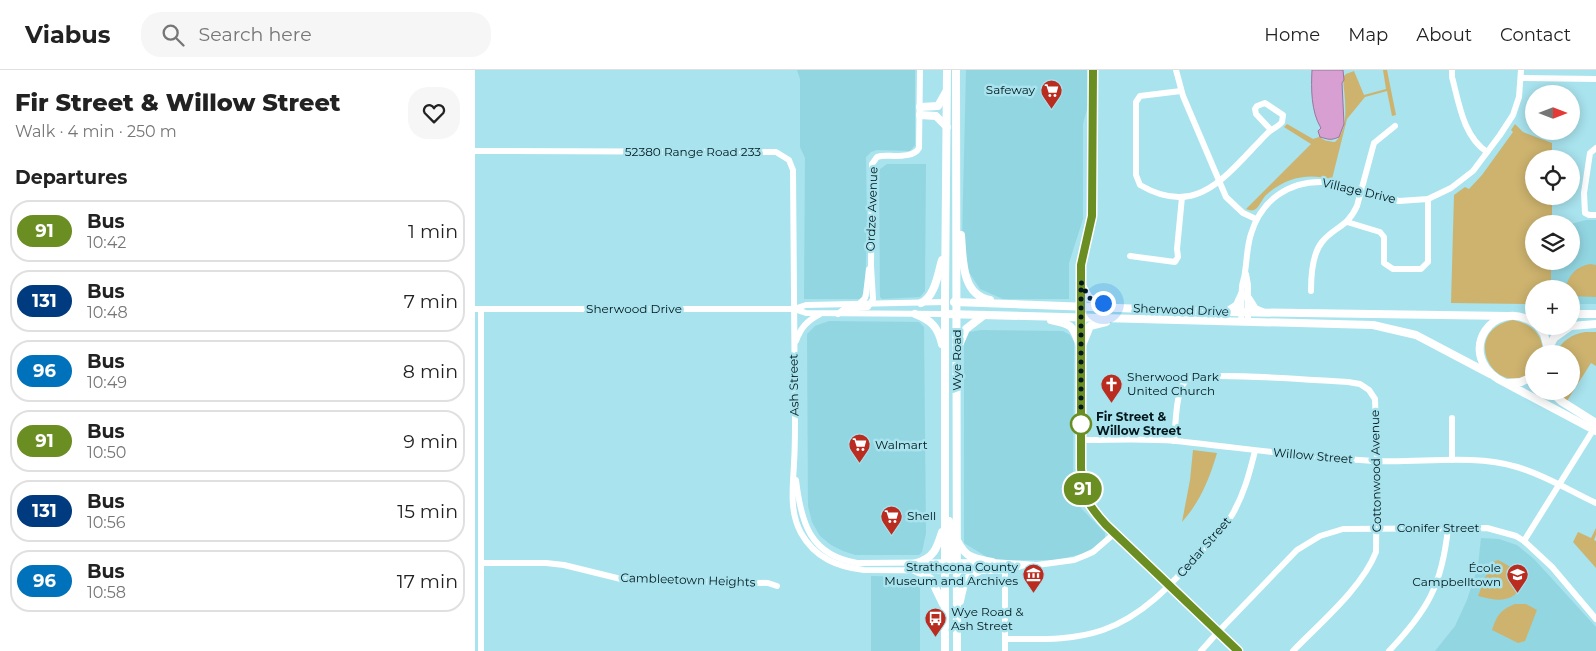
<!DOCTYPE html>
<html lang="en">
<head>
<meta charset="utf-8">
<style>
  body { margin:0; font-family:Montserrat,sans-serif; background:#f6f6f6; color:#222; height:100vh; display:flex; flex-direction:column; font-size:19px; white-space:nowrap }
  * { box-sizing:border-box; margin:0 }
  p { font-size:16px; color:#767676 }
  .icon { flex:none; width:28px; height:28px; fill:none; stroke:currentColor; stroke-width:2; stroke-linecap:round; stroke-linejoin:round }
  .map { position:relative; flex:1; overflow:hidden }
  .panel { display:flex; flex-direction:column; background:#fff; width:475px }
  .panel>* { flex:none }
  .badge { padding:0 10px; border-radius:16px; font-size:18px; line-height:32px }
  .needle { width:32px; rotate:90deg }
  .fabs { position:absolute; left:1050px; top:15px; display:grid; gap:10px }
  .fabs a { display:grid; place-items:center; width:55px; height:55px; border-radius:50%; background:#fff; box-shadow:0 2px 12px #0003; font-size:25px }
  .you { position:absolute; width:25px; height:25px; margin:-12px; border:4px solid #fff; border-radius:50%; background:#1a73e8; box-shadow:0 0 0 8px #1a73e833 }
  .map>.badge { position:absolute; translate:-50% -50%; box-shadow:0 0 0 2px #fff }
  h2 { padding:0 15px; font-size:19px; line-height:45px }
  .round { display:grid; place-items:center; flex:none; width:52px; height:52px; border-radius:20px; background:#f6f6f6 }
  .summary { display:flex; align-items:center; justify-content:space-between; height:85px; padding:0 15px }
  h1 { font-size:24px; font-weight:800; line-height:38px }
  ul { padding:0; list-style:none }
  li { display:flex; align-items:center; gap:15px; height:62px; margin:0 10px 8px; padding:0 5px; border:2px solid #e0e0e0; border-radius:20px }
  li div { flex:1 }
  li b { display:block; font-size:19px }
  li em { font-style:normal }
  li .badge { min-width:55px; font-weight:700; text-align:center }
  header { display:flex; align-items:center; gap:30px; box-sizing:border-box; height:70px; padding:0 25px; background:#fff; border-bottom:1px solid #e0e0e0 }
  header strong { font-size:24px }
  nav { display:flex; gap:28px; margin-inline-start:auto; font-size:18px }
  .search { width:350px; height:45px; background:#f6f6f6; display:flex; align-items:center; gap:12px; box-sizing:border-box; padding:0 18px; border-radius:20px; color:#767676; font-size:19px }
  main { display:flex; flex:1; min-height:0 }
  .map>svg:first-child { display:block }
  .built { fill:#92d6e2 }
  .green { fill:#cdb36e }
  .water { fill:#d89fd3; stroke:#98769c }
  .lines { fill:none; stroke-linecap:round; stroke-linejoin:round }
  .minor { stroke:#fff; stroke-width:6 }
  .major { stroke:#fff; stroke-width:8 }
  .line-casing { stroke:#fff; stroke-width:11 }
  .line { stroke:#6b8e23; stroke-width:8 }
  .walk { stroke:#01171b; stroke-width:5; stroke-dasharray:0 9 }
  .stop-dot { fill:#fff; stroke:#6b8e23; stroke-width:2.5 }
  .labels { text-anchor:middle; stroke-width:5; stroke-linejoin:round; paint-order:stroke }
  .poi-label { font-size:12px; fill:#01171b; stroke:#a8e3ee; text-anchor:start }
  .street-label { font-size:12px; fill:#01171b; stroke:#a8e3ee }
  .stop-label { font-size:12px; font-weight:bold; fill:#01171b; stroke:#a8e3ee; text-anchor:start }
</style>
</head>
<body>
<header>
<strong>Viabus</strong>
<div class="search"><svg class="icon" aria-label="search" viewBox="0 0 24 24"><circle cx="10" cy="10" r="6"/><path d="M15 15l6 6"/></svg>Search here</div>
<nav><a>Home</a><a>Map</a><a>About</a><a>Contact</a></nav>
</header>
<main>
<section class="panel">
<div class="summary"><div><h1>Fir Street &amp; Willow Street</h1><p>Walk · 4 min · 250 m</p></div><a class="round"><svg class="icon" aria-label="heart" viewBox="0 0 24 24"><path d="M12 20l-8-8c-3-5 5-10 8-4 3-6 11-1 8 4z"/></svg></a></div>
<h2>Departures</h2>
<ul>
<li><span class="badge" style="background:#6b8e23;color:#fff">91</span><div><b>Bus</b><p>10:42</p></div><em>1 min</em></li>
<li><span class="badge" style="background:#003b80;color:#fff">131</span><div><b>Bus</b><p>10:48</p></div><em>7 min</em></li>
<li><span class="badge" style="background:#0072bc;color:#fff">96</span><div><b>Bus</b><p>10:49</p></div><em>8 min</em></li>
<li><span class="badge" style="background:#6b8e23;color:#fff">91</span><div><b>Bus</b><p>10:50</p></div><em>9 min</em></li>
<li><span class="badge" style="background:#003b80;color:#fff">131</span><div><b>Bus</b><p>10:56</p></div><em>15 min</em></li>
<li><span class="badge" style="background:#0072bc;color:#fff">96</span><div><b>Bus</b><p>10:58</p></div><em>17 min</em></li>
</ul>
</section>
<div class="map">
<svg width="1121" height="581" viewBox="0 0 1121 581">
  <rect width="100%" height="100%" fill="#a8e3ee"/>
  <!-- built -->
  <g class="built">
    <path d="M322,0H440V75L435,81L402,80L396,82L391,87L392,154L390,227L387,229H329L330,88L325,77V9Z"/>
    <path d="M491,0H612L613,35L608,54V149L594,193V229H528L505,219L492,199L487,171Z"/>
    <path d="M412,94H451L450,221L445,227L407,229L405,227L404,100Z"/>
    <path d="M1111,150H1121V234H1096V219H1076V191H1096V154Z"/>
    <path d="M354,251L444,252L449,257L451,463L447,482L444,485H380L368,481L356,475L345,466L337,452L333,436L332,264L340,256Z"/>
    <path d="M506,260L588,261L595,265L599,272L598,409L605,437L630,463V469L620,477L607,484L582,490H517L489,473V273L494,262Z"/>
    <path d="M1006,468L1024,469L1042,475L1059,489L1121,557V581H960L980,556L992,530L1003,496Z"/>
    <path d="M396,506L438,507L445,511V581H396Z"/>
  </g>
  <!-- green -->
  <g class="green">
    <path d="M908,0H912L921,45L917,46L912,21L890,27L872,49L857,109C832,103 811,107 791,125C787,129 784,138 779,140C776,141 774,140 771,139L836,74L809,57L812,54L838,69L844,67V65C847,71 853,71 860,72C876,57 869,27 868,7L871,4L879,1L889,25L911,19Z"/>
    <path d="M1040,54L1048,62L1077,73V89H1059V126H1077V154H1059V191H1076V219H1059V234L976,233L979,125L990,117L994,119L1007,105L1038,62L1036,60Z"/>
    <path d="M1115,194L1121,195V227L1096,226V219H1090C1094,205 1100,197 1115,194Z"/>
    <path d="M1038,250C1055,253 1070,265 1067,284H1059V300C1021,333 982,261 1038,250Z"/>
    <path d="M1110,262H1121V296L1116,293L1092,331L1083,321H1096V284H1081C1086,271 1097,264 1110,262Z"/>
    <path d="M718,380L742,383C734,410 725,432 707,452L715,410Z"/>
    <path d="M1121,458V465L1119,470L1121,471V498L1098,472L1103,462L1116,468Z"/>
    <path d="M1023,490L1053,506C1040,532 1030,533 1003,526L1016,493Z"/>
    <path d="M1040,534H1051L1062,540L1050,571L1043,573L1017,560C1022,545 1025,540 1040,534Z"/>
  </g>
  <!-- water -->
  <path class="water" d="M837,0H868L869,10L867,13L869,54L864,67C855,71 853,69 845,67L843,61L846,58C836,42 836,18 837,0Z"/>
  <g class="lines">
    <!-- minor -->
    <g class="minor">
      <path d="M618,0L617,145L606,195L607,398C608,427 612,434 631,455L763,581"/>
      <path d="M701,0L708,26L751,127L768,143L781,149"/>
      <path d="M977,0V7C984,33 988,66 1012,82"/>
      <path d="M1046,8L1121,9"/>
      <path d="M706,21L665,26L661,32V105L665,115C718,146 746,112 781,75C786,70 790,65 795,61C799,58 804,56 807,52L808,45L790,33L782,36L780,39L781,44L796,60"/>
      <path d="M1121,78L1115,83L1109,123L1110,143L1114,145H1121"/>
      <path d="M0,81L301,82L314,90L318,100C318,183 319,267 320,351C320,365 320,379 319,393C318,417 314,441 326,463C340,488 363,497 389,500L530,501L550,495"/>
      <path d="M872,152L905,162L909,167V193L918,199H946L953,192V129"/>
      <path d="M655,186L700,192L703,187L702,179L707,127"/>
      <path d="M771,204L773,215V252"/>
      <path d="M836,221C836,206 837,184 847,172C860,156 872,158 882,136L899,73L920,56"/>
      <path d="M384,234L390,228L391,224L394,199"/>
      <path d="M0,239H319L331,235L470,232"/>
      <path d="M6,239V493H71L89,495L150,510L293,513L302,516"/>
      <path d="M319,239L331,243L470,244"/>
      <path d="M363,244L369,239L393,237L398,229L396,196L397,94L402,87L406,86C417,85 438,89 444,78L445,0"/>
      <path d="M766,252C767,240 766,228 767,217C767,212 770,207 770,202C772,189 772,176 776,164C786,130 814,111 848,112L924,131L953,129L976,118L998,101L1025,65L1038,45L1044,27L1046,0"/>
      <path d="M321,271C326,257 332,251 345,244"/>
      <path d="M606,370C637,370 670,368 701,371C768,378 834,388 902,391C947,393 998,384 1042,397C1070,405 1095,421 1121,433"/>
      <path d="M699,371C701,356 700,317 713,309C727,301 849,311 873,312L885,314L894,320L900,329L902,391L901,482C887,518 845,553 818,581"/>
      <path d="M977,390V348"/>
      <path d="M321,410C326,453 335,485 382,493L517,492L562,495L599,490L609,486L618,482L640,463"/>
      <path d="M1049,471L1120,357"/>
      <path d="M6,493V581"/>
      <path d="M530,497V581"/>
      <path d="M530,569C563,569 596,571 628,560C671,545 700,510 730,477C738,467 750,456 757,445C769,424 774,405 780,381"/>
      <path d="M726,581L743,562L822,480L845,466L868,459L1012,458L1041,466L1049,471L1077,497L1121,549"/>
      <path d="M914,581C953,540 967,515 973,458"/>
    </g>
    <!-- major -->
    <g class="major">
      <path d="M481,0L482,581"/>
      <path d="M445,37L463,36L471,22"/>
      <path d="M445,45L461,46L472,57"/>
      <path d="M486,165C488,188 486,225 515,230"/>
      <path d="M605,212L614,228L633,234"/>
      <path d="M773,228L780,239L787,242"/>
      <path d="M479,232L751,242L1034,246"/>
      <path d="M446,233C460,227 463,203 467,190"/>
      <path d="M753,241L762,235L767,224"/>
      <path d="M440,244C456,250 463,257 467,274"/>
      <path d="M470,244L898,255L941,265L1015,304"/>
      <path d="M1096,244H1121"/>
      <path d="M576,250C600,255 597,256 606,278"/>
      <path d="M1059,253C1019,226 981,282 1023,309L1121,361"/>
      <path d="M1063,256L1069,264L1073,279"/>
      <path d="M1096,256L1121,254"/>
      <path d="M485,273L491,259L509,245"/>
      <path d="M606,278L615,256L631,252"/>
      <path d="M1073,279L1079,268L1096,256"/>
      <path d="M1032,313L1046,312L1059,306"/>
      <path d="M1075,321L1086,331L1121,353"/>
      <path d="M474,451L477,493L482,500"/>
      <path d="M483,472C492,489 499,488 517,492"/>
      <path d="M441,493C459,488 462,478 467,462"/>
      <path d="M438,499L456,509L468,534"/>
      <path d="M485,531C489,514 488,508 504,501"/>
      <path d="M470,581V227L472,0"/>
    </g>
  </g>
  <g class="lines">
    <defs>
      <path id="line" d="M618,0L617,146L606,195V398C608,427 612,434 631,455L763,581"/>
    </defs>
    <!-- line casing -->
    <use href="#line" class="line-casing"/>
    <!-- line -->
    <use href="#line" class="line"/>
    <!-- walk -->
    <path class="walk" d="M606,354V359V212L614,228L628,233"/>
  </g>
  <!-- icons -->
  <defs>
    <symbol id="supermarket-pin" viewBox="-11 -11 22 30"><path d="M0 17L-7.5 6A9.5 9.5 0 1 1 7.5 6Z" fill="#ba2c20" stroke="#a8e3ee"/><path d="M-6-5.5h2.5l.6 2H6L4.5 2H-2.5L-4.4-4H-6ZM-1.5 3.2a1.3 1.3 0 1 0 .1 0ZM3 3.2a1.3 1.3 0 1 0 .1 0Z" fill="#fff"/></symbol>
    <symbol id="church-pin" viewBox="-11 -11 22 30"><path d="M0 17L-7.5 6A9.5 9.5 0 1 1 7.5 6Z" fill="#ba2c20" stroke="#a8e3ee"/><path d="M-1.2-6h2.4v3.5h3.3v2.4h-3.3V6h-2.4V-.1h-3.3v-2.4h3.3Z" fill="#fff"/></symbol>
    <symbol id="museum-pin" viewBox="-11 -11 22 30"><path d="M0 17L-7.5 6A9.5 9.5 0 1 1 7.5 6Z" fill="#ba2c20" stroke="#a8e3ee"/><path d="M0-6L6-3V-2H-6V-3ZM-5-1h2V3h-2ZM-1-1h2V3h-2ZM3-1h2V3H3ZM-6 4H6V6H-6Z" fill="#fff"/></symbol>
    <symbol id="school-pin" viewBox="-11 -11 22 30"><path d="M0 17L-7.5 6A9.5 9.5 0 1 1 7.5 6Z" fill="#ba2c20" stroke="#a8e3ee"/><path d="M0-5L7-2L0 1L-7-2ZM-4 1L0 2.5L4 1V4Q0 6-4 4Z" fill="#fff"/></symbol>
    <symbol id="bus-pin" viewBox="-11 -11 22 30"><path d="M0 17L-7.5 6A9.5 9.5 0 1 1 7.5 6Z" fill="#ba2c20" stroke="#a8e3ee"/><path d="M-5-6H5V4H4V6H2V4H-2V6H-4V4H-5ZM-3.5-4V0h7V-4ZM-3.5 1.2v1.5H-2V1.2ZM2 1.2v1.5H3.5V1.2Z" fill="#fff"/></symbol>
  </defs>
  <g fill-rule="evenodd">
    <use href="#supermarket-pin" x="564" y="8" width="25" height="34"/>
    <use href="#church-pin" x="624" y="302" width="25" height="34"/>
    <use href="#supermarket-pin" x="372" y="362" width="25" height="34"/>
    <use href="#supermarket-pin" x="404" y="434" width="25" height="34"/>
    <use href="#museum-pin" x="546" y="492" width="25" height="34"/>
    <use href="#school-pin" x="1030" y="492" width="25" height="34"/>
    <use href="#bus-pin" x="448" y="536" width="25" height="34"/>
  </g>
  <!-- markers -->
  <circle class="stop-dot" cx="606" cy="354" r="10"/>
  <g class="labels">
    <!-- poi labels -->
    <g class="poi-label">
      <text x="560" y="24" text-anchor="end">Safeway</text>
      <text x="652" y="311">Sherwood Park<tspan x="652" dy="14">United Church</tspan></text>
      <text x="400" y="379">Walmart</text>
      <text x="432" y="450">Shell</text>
      <text x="543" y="501" text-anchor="end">Strathcona County<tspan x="543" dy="14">Museum and Archives</tspan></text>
      <text x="1026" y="502" text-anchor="end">École<tspan x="1026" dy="14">Campbelltown</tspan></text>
      <text x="476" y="546">Wye Road &amp;<tspan x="476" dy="14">Ash Street</tspan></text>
    </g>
    <!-- street labels -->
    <g class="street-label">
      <text x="218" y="86">52380 Range Road 233</text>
      <text transform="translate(884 121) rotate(13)" y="4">Village Drive</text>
      <text transform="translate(397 139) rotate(-88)" y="4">Ordze Avenue</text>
      <text x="159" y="243">Sherwood Drive</text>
      <text transform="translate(706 240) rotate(2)" y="4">Sherwood Drive</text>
      <text transform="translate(482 290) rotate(-90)" y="4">Wye Road</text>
      <text transform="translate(319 315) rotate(-91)" y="4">Ash Street</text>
      <text transform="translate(838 386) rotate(5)" y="4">Willow Street</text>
      <text transform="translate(901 401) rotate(-91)" y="4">Cottonwood Avenue</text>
      <text x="963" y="462">Conifer Street</text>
      <text transform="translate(729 477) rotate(-49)" y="4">Cedar Street</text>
      <text transform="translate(213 510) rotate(2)" y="4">Cambleetown Heights</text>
    </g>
    <!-- stop labels -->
    <g class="stop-label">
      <text x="621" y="351">Fir Street &amp;<tspan x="621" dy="14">Willow Street</tspan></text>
    </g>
  </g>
</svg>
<div class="fabs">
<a><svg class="needle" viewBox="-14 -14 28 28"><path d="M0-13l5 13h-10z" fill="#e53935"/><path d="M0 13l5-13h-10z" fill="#767676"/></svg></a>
<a><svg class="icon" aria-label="locate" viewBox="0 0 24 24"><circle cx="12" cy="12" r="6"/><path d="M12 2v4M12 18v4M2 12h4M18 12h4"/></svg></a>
<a><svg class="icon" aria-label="layers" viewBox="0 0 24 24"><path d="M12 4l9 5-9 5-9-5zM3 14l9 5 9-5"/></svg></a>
<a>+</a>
<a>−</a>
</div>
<div class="you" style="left:628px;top:233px"></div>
<b class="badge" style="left:608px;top:419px;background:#6b8e23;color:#fff">91</b>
</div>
</main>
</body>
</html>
